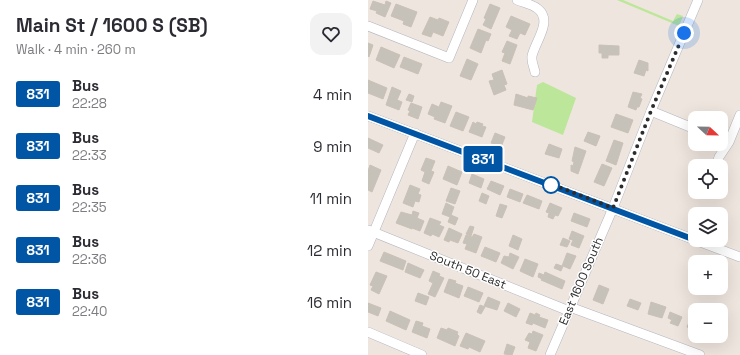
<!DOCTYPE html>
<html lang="en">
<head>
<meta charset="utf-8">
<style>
  body { margin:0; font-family:"Space Grotesk",sans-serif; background:#f2f2f3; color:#2b2b33; height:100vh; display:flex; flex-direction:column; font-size:15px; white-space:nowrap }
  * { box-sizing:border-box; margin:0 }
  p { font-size:13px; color:#7c7c81 }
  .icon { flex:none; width:22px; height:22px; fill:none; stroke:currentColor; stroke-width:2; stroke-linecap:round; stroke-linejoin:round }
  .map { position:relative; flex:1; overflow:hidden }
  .panel { display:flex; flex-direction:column; background:#fff; width:368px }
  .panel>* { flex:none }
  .badge { padding:0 8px; border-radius:3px; font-size:14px; line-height:26px }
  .needle { width:26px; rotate:112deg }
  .buttons { position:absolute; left:320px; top:111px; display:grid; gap:8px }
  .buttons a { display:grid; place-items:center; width:40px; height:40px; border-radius:8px; background:#fff; box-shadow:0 4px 16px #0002; font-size:20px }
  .you { position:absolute; width:20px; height:20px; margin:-10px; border:3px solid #fff; border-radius:50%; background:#1a73e8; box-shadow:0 0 0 6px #1a73e833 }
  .map>.badge { position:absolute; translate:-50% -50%; box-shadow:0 0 0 2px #fff }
  .round { display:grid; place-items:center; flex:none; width:42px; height:42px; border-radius:12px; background:#f2f2f3 }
  .head { display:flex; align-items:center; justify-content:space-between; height:68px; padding:0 16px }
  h1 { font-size:19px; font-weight:700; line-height:30px }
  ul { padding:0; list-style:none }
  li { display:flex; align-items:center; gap:12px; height:52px; padding:0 16px }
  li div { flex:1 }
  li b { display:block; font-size:15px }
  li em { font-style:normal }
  li .badge { min-width:44px; font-weight:700; text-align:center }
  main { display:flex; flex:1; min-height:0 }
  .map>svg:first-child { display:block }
  .green { fill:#bce699 }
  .building { fill:#c6c1b9; stroke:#cac1b7 }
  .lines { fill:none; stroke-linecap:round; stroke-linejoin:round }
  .minor-casing { stroke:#b2b6c0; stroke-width:10 }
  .minor { stroke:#fff; stroke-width:9 }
  .line-casing { stroke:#fff; stroke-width:9 }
  .line { stroke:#0055a4; stroke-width:6 }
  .walk { stroke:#2c2c2c; stroke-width:4; stroke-dasharray:0 7.2 }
  .stop-dot { fill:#fff; stroke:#0055a4; stroke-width:2 }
  .labels { text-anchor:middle; stroke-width:3; stroke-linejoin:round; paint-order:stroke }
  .street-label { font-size:12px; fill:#2c2c2c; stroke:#fff }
</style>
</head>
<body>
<main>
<section class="panel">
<div class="head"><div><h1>Main St / 1600 S (SB)</h1><p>Walk · 4 min · 260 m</p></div><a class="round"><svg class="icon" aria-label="heart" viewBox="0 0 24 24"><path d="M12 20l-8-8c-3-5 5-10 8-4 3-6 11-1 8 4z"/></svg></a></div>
<ul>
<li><span class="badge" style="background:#0055a4;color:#fff">831</span><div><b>Bus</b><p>22:28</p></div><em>4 min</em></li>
<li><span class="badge" style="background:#0055a4;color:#fff">831</span><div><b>Bus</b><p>22:33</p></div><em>9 min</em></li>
<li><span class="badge" style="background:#0055a4;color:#fff">831</span><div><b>Bus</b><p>22:35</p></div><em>11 min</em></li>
<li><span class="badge" style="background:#0055a4;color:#fff">831</span><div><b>Bus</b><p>22:36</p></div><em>12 min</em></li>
<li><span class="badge" style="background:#0055a4;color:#fff">831</span><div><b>Bus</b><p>22:40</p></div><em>16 min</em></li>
</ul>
</section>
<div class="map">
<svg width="372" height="355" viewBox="0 0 372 355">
  <rect width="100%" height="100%" fill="#eee5de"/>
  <!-- green -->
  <g class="green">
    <path d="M249,0H255L305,21L309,14L315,16L311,26Z"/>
    <path d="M175,82L208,98L195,135L164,122L169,85Z"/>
  </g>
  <!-- building -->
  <g class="building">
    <path d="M5,1L17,5L18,1L23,3L17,17L8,13L9,11L2,9Z"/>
    <path d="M28,4L49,12L43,27L35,24L36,21L23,16Z"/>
    <path d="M122,4L132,8L123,29L115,25L118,19L116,18Z"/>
    <path d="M143,16L162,24L157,35L152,33L149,39L141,36L144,30L138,27Z"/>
    <path d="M62,17L70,20L71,18L81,22L75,36L65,32L63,37L54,34Z"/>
    <path d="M110,29L123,34L120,41L118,40L113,53L102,48Z"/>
    <path d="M139,41L149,45L142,64L134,61L137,53L134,52Z"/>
    <path d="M0,43L5,45L1,57L0,56Z"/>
    <path d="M231,45L251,46V55H240V58H234V53H231Z"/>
    <path d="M13,47L32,55L26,68L8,60Z"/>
    <path d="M36,57L54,64L50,74L32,67Z"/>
    <path d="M99,59L110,64L103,80L92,76Z"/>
    <path d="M271,60L280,63V71L278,70L276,76L266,73Z"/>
    <path d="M134,70L139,84L136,85L138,90L126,95L121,81L126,80L124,74Z"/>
    <path d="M0,80L19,88L15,99L0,93Z"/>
    <path d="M24,87L33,91L29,100L34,102L31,110L18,105Z"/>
    <path d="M265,92L274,94L272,98L274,99L271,107H269L268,110L260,107Z"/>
    <path d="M41,94L46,96L44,102L38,100Z"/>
    <path d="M148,94L160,98V96L169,98L165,110L146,105Z"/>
    <path d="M73,102L84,106L77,123L66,119L67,117L60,114L64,104L71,107Z"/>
    <path d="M43,103L54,107L50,119L40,115L42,111L40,110Z"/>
    <path d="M88,112L101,117L95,131L82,126Z"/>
    <path d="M248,114L265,120L260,133L243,127Z"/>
    <path d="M105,122L108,124L109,122L115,124L114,126L118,127L114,137L101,132Z"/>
    <path d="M220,132L232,136L228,146L216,141Z"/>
    <path d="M127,133L137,137L133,147L123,143Z"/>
    <path d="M0,138L15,145L11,153L0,148Z"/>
    <path d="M246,140L255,143L248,165L238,161Z"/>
    <path d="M181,144L194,149L191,158L177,154Z"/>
    <path d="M207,147L218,151L210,174L203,171V165L205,166L206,162L204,161Z"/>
    <path d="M58,158L67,161L63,171L66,172L61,184L54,181L57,172L53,170Z"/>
    <path d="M234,164L244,168L236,186L226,182Z"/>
    <path d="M2,165L13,170L4,192L0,190V171Z"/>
    <path d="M80,166L94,172L89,185L75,179Z"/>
    <path d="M104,174L116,179L113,188L101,183Z"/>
    <path d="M123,181L136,186L132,195L119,189Z"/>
    <path d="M42,185L52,189L50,194L53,195L51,202L47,201L45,207L35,203Z"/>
    <path d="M83,188L92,191L87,204L78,201Z"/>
    <path d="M142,189L155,194L152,202L139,197Z"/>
    <path d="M114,193L121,196L118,204L111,201Z"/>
    <path d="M159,195L174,201L171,209L155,203Z"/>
    <path d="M78,203L86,207L83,215L90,218L87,225L80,222L82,217L74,214Z"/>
    <path d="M182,203L194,208L190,216L187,215L185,219L180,217L181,213L178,212Z"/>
    <path d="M132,204L139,206L134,218L128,216Z"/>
    <path d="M45,211L51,213L49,218L56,221L52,231L44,228V229L28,223L33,212L44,215Z"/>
    <path d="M206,213L222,219L219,227L203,221Z"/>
    <path d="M62,218L73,222L71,225L76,227L71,237L64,234L63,236L56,233Z"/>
    <path d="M102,226L106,227L103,236L98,234Z"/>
    <path d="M81,228L94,234L90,243L82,240L81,242L76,240Z"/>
    <path d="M204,231L216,236L211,248L203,245L205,240L201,239Z"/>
    <path d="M106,234L114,237L108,253L97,249L99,244L95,243L98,235L104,237Z"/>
    <path d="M145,235L154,239L150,250L141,246Z"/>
    <path d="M195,238L202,241L199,247L192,245Z"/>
    <path d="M117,247L132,253L128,262L113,256Z"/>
    <path d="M16,252L38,261L35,270L12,261Z"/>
    <path d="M142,253L151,257L145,269L133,263L136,256L141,257Z"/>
    <path d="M199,253L208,256L202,269L195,266L193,271L186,268L188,264L194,266Z"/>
    <path d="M157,259L170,264L165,277L152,271Z"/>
    <path d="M40,263L56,270L52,278L37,272Z"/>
    <path d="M65,271L72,274L71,276L76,278L67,297L60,294L65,283L61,281Z"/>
    <path d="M8,272L19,276L11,294L3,290L5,286L2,285Z"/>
    <path d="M177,272L197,281L194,289L173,280L174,279L170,277L171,273L176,275Z"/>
    <path d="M81,279L88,281L87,283L95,286L91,298L76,292Z"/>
    <path d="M231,285L241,289L235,304L225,300Z"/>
    <path d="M100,287L115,293L111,302L96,296Z"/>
    <path d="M50,293L61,297L58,305L47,301Z"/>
    <path d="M120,297L132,302L129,310L116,306Z"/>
    <path d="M262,299L273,303L270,310L259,306Z"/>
    <path d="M283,302L298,307L294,318L280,314Z"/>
    <path d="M0,303L13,308L10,316L0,312Z"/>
    <path d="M140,303L152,309L148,317L136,311Z"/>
    <path d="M112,305L117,307L113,314L109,312Z"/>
    <path d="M22,311L42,320L38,330L18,321Z"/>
    <path d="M326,311H327V330L319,327Z"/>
    <path d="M302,312L314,317L310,326L302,323L304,320L300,318Z"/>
    <path d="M162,313L167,315L168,313L172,315L171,317L180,320L177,328L165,323L164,325L158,323Z"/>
    <path d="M48,321L55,323L54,326L62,329L59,338L44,332Z"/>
    <path d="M73,328L79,330L80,328L90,332L89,334L91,336L87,346L69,338Z"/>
    <path d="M165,331L175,335L168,351L160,348L162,342L157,340L161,333L164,334Z"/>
    <path d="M98,333L117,341L112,352L101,347L100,349L92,346Z"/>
    <path d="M340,336H351L348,342L339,339Z"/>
    <path d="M139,344L147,347L144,355L136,354Z"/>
  </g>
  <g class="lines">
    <defs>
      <g id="minor">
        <path d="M149,0C156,3 164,4 170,9C185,21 167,42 164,56C163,61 166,67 167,72"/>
        <path d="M0,26L81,58L105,0"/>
        <path d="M283,111L327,129"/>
        <path d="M0,116L327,240"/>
        <path d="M348,166L351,157L361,142L372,115"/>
        <path d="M0,230L201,311"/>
        <path d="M327,240L372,257"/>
        <path d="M0,246L47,133"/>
        <path d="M202,307L332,355"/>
        <path d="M0,332L54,355"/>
        <path d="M182,355L245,208L283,111L330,0"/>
      </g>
    </defs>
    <!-- minor casing -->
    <use href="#minor" class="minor-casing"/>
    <!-- minor -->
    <use href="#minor" class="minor"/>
  </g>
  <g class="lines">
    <defs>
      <path id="line" d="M0,116L327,240"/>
    </defs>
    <!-- line casing -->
    <use href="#line" class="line-casing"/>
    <!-- line -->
    <use href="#line" class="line"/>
    <!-- walk -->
    <path class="walk" d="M183,185L178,182L245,208L283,111L316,33"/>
  </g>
  <!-- markers -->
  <circle class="stop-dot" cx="183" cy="185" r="8"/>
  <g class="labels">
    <!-- street labels -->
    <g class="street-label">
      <text transform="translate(100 270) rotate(22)" y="4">South 50 East</text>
      <text transform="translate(213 281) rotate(-67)" y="4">East 1600 South</text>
    </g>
  </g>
</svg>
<div class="buttons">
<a><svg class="needle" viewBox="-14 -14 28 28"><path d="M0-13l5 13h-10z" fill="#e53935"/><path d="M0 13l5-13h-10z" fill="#7c7c81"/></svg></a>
<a><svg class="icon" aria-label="locate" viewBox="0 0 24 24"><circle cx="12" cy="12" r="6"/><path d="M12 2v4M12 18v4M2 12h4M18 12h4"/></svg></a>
<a><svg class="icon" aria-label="layers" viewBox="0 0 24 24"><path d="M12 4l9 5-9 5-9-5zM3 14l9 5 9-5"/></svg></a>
<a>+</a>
<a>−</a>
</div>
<div class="you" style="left:316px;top:33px"></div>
<b class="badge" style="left:115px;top:159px;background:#0055a4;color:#fff">831</b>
</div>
</main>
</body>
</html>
